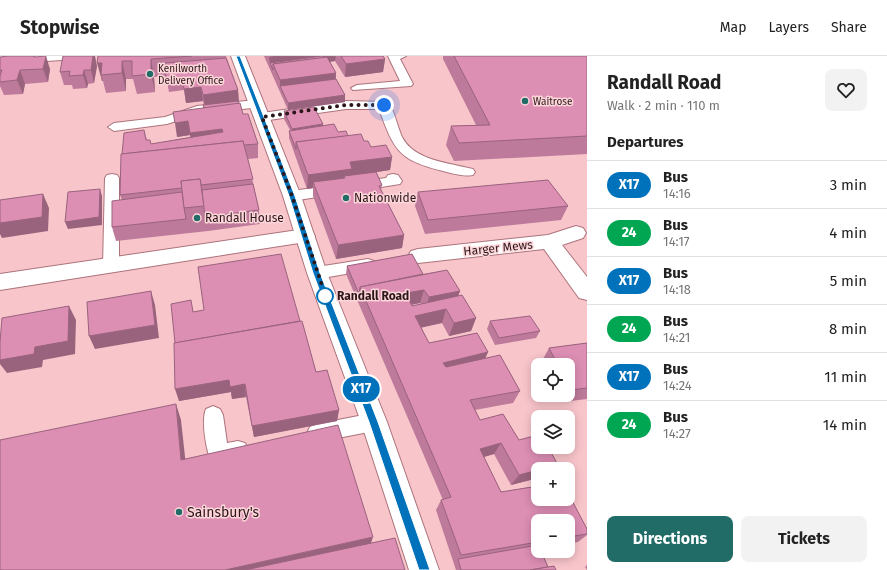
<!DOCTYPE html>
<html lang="en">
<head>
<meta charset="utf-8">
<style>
  body { margin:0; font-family:"Fira Sans",sans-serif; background:#f2f2f2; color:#222; height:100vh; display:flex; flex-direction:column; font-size:15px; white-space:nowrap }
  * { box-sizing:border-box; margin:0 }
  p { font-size:13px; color:#767676 }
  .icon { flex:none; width:22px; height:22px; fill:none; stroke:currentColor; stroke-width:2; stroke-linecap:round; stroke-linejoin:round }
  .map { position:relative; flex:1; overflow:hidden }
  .sheet { display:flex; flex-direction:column; background:#fff; width:300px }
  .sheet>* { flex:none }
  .badge { padding:0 8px; border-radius:13px; font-size:14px; line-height:26px }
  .fabs { position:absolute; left:531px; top:302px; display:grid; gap:8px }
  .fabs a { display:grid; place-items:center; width:44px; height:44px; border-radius:8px; background:#fff; box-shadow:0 2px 10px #0003; font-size:20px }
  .you { position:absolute; width:20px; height:20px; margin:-10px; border:3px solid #fff; border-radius:50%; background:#1a73e8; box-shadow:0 0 0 6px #1a73e833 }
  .map>.badge { position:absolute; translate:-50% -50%; box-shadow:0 0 0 2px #fff }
  h2 { padding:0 20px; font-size:15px; line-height:36px }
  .round { display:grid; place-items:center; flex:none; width:42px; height:42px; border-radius:8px; background:#f2f2f2 }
  .headline { display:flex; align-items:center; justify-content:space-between; height:68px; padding:0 20px }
  h1 { font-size:19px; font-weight:700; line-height:30px }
  .button { display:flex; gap:8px; margin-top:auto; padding:8px 20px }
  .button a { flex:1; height:46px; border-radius:8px; background:#226c68; color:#fff; font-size:16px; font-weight:700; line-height:46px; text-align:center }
  .button a+a { background:#f2f2f2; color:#222 }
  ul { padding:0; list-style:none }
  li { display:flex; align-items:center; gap:12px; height:48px; padding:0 20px; border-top:1px solid #e0e0e0 }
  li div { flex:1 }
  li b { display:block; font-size:15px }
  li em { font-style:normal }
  li .badge { min-width:44px; font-weight:700; text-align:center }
  header { display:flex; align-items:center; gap:24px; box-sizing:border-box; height:56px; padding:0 20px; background:#fff; border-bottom:1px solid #e0e0e0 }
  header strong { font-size:19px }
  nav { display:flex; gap:22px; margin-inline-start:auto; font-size:14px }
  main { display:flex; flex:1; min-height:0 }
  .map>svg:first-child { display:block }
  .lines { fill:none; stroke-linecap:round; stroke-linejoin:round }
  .service-casing { stroke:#ac737b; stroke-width:2 }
  .minor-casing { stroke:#ac737b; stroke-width:2 }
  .secondary-casing { stroke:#ac737b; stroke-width:2 }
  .service { fill:#fff; fill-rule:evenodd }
  .minor { fill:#fff; fill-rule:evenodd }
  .secondary { fill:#fff; fill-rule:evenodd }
  .wall { fill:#bd7a9a; fill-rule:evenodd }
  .shaded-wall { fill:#9a637d }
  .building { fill:#dc8eb3; stroke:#9a637d }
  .line { fill:#0072bc; stroke:#fff }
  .walk { stroke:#2c1619; stroke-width:4; stroke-dasharray:0 7.2 }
  .poi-dot { fill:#226c68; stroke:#fdd6da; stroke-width:1.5 }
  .stop-dot { fill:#fff; stroke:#0072bc; stroke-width:2 }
  .labels { text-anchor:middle; stroke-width:3; stroke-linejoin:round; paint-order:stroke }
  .far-poi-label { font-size:10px; fill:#2c1619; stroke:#fdd6da; text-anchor:start }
  .poi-label { font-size:12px; fill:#2c1619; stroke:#fdd6da; text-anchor:start }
  .street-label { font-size:12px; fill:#2c1619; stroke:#fdd6da }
  .stop-label { font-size:12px; font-weight:bold; fill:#2c1619; stroke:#fdd6da; text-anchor:start }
  .near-poi-label { font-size:14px; fill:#2c1619; stroke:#fdd6da; text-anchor:start }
</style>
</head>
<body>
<header>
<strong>Stopwise</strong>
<nav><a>Map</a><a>Layers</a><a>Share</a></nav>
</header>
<main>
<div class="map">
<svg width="587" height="514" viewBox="0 0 587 514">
  <rect width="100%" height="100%" fill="#f8c5cb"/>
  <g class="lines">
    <defs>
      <g id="service">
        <path d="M388,0H406L400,3L413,28L411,30L353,34L351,32L357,29L400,25Z"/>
        <path d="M257,44L263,48L261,51L197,58L167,68L114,75L108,71L114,67L165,61L197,50Z"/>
        <path d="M346,45L388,46C395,56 397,70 402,81C414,105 450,107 473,113L475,116L473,119C463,121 452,117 443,115C398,104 394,94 379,53H346L262,65L256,61L262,57Z"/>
        <path d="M112,118L117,119L119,122V210L117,214L111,216L105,214L103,210L105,122L107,119Z"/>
        <path d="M393,118L398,119L402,125L400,128L292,145L287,143L285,140L287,137L292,135L386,122L388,119Z"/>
        <path d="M368,203L374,205L376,209L374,213L317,223L311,221L309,217L311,213L317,211Z"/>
        <path d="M213,350L220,353L223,359L227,387L238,385L245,387L248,394L245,401L218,408L211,405C206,393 201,364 206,353Z"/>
        <path d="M374,357L381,360L384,366L381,372L374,375L317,386L310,383L307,377L310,371L317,368Z"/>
      </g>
      <g id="minor">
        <path d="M0,0H69L67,3L62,4L0,8Z"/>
        <path d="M576,170L583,172L586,177L583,182L562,189L587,221V244L579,242L544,193L418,207L411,205L408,200L411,195L418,193L548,179Z"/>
        <path d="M305,173L312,175L315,180L312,185L0,234V218Z"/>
      </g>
      <path id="secondary" d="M231,0H245L301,140L327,217L387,366L439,514H409L361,366L307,217L283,140Z"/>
    </defs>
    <!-- service casing -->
    <use href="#service" class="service-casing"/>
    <!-- minor casing -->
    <use href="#minor" class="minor-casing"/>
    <!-- secondary casing -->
    <use href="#secondary" class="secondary-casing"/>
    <!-- service -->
    <use href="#service" class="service"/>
    <!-- minor -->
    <use href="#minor" class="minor"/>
    <!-- secondary -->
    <use href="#secondary" class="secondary"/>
  </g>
  <!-- wall -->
  <g class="wall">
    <path d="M8,0H35L50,13L48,26L25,28L23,38L4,39L0,30V1Z"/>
    <path d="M98,0H226L238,34L239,47L243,58L258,88V102L248,103L259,154L260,168L208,175L116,185L112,171L122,144L120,139L122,98L144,74L147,84L151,88L191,81L190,79L177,81L203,52L204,49L203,45L186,47L184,34L169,36L166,20L154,21L155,36L137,38L133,23H126V35L106,37L103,25H102Z"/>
    <path d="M264,0H383L385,3L383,16L345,21L335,5L330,6L336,17V23L345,39V46L288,54Z"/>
    <path d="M443,0H587V98L454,105L446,89L451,70L476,69L443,3Z"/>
    <path d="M97,10L94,27L88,28L87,32L73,33L72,29H64L60,16Z"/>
    <path d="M284,55L323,68V70L338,76L364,85L371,91L392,101L390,114L376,116L382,129L381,134L404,179L402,192L336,203L313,140V132L307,133L289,82V75L290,74L284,63Z"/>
    <path d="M418,136L568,150L561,164L425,178L415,150Z"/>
    <path d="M412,198L423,218L447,214L460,235L458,240L462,239L476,262L471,275L449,280L442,267L421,271L429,287L477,277L488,296L485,303L500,299L520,335L513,347L475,354L480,364L503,358L519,384L538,379V391H548L558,409L554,413H538V422L511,429L494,398L484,401L501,436L538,430V443H568V437L587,473V479L578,486L568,488V465H538V495H541L548,511L554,510L556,514H456L436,454L441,444H443L346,218L347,210ZM420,247L421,248L412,250V249Z"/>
    <path d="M191,244L193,256L204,254L300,265L316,316L339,354L337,365L254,381L246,341L232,343L231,336L179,345L175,287Z"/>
    <path d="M490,265L540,275L536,282L495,289L487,273Z"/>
    <path d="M587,287V343L562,346L559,339H568V309H544L542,305L549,292Z"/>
    <path d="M587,509V514L585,511Z"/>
  </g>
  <!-- shaded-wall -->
  <g class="shaded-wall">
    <path d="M46,0L50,13L48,26L43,13Z"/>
    <path d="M93,0H95L97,10L94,27L91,14Z"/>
    <path d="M274,0H336L335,5L275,13L273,8L270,7L269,1Z"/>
    <path d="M151,3L154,21L155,36L151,18Z"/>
    <path d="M385,3L383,16L345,21L346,8Z"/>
    <path d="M122,5L126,23V35L122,17Z"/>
    <path d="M97,7H102L101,19L103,25H102Z"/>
    <path d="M20,14L25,28L23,38L17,24Z"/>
    <path d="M84,14L88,28L87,32L83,19Z"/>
    <path d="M336,17L335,30H280V37V24Z"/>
    <path d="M201,31L203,45L186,47L184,33Z"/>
    <path d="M238,34L239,48L205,53L203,39Z"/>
    <path d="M345,39V46L288,54V47Z"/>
    <path d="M188,65L222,73L224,86L192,91L190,79L177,81L175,67Z"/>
    <path d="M323,68V76L292,80V73Z"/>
    <path d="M392,101L390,114L352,120L345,122L344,120L343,128L313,126V132L307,133L308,119L350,106Z"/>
    <path d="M100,133L102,140V169L68,173L65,166Z"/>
    <path d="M43,138L49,152L48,175L2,182L0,178V167Z"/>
    <path d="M404,179L402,192L336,203L338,189Z"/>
    <path d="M424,234L420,247L403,250L406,237Z"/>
    <path d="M151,235L155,249L159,282L95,293L89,280Z"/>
    <path d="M460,235L455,248L425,255L429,241Z"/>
    <path d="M69,250L76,264L75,298L43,304L42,311L7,317L0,308V312V304L35,291Z"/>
    <path d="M446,253L442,267L411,274L415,260Z"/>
    <path d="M476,262L471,275L449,280L454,267Z"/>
    <path d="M488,296L482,309L439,319L443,307Z"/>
    <path d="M229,324L245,328L246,341L232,343L231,336L179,345L175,333Z"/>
    <path d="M176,348L181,364L187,419L181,404Z"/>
    <path d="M339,354L337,365L254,381L252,370Z"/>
    <path d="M501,387L494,398L473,404L480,393Z"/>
    <path d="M558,409L554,413H541Z"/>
    <path d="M538,414V422L511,429L519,419Z"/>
    <path d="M373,481L369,493L276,514H225Z"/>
  </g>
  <!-- building -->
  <g class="building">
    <path d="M8,0H34V1L46,0L43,13L20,14L17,24L0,26V20L2,14L0,15V1Z"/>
    <path d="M63,0H93L91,14H84L83,19L69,20L70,15L60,16Z"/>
    <path d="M98,0H192L151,3V18L132,20V5H122V17L101,19L102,7H97Z"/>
    <path d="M322,0H323L324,2L273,8V14L270,7Z"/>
    <path d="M341,0H383L385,3L346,8Z"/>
    <path d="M454,0H587V80L459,87L451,70L490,69Z"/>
    <path d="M327,1L336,17L280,24L273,8Z"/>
    <path d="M226,2L238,34L203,39L201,31L184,33L182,21L166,22L165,7Z"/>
    <path d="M336,23L345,39L288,47L280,30Z"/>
    <path d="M238,45L239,48L204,52L203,49Z"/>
    <path d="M240,47L243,58H248L258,88L244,89L243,85L122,98L124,77L144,74L146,84H150L151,88L223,76L222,73L190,77L188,65L175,67L173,56Z"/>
    <path d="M314,51L323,68L292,73L284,55Z"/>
    <path d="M334,68L338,76L346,75L348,80L296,86V93L289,75Z"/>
    <path d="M361,78L364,85H368L371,91L386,89L392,101L350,106L352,113L308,119L296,86Z"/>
    <path d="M243,85L253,123L201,129L200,123L181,125L182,132L120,139L121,98Z"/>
    <path d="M376,116L382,129L379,130L404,179L338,189L313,126L345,122L344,120Z"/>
    <path d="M200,123L204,150L184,152L181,125Z"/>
    <path d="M548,124L568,150L428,164L418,136Z"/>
    <path d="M253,128L259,154L205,161L202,134Z"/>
    <path d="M100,133L99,161L65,166L68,136Z"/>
    <path d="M182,136L184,152L186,163L112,171V145Z"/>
    <path d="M43,138L42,161L0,167V144Z"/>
    <path d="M281,198L300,265L175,287L171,248L191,244L193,256L204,254L198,211Z"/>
    <path d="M412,198L423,218L360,231L359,238L347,210Z"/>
    <path d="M447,214L460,235L429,241L424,234L406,237L412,250L462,239L476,262L454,267L446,253L415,260L429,287L477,277L488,296L443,307L446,311L500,299L520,335L470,344L480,364L503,358L519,384L538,379V391H548L558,409L541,413H538V414L519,419L501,387L480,393L501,436L538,430V443H568V437L587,473V478L568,481V465H538V486L461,499L441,444L451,441L360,231Z"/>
    <path d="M151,235L155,269L89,280L87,246Z"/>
    <path d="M69,250L68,285L35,291L34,298L0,304V286L2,262Z"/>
    <path d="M530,260L540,275L499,282L490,265Z"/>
    <path d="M302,265L316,316L327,314L339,354L252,370L245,328L230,331L229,324L175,333L174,287Z"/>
    <path d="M587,287V332L571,334L568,328V309H558L549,292Z"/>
    <path d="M176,348L181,404L338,369L373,481L225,514H0V384Z"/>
    <path d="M395,482L405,514H245Z"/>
    <path d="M538,489V495H541L548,511L530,514H461L458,503Z"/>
    <path d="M554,510L556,514H530Z"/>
  </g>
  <!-- line -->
  <path class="line" d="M236,0H240L295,140L320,217L378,366L430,514H419L369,366L313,217L289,140Z"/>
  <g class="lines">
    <!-- walk -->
    <path class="walk" d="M325,240L328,247L292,140L262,61L346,49H384"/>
  </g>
  <!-- markers -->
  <g class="poi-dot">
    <circle cx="150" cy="18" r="4"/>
    <circle cx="525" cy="45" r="4"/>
    <circle cx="346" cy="142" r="4"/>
    <circle cx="197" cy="162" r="4"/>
    <circle cx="179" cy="456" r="4"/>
  </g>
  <circle class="stop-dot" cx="325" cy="240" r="8"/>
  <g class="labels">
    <!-- far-poi labels -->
    <g class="far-poi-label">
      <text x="158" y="16">Kenilworth<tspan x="158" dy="12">Delivery Office</tspan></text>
      <text x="533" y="49">Waitrose</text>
    </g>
    <!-- poi labels -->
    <g class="poi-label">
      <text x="354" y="146">Nationwide</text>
      <text x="205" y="166">Randall House</text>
    </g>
    <!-- street labels -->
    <g class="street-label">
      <text transform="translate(498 192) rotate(-6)" y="4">Harger Mews</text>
    </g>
    <!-- stop labels -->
    <g class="stop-label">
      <text x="337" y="244">Randall Road</text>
    </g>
    <!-- near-poi labels -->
    <g class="near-poi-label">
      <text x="187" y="461">Sainsbury's</text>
    </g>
  </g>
</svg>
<div class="fabs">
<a><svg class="icon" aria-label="locate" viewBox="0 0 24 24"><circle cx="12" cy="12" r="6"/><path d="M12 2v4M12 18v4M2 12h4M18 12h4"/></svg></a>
<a><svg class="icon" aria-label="layers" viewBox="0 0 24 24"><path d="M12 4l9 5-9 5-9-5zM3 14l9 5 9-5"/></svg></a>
<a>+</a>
<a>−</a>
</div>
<div class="you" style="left:384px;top:49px"></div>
<b class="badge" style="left:361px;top:333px;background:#0072bc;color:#fff">X17</b>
</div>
<section class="sheet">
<div class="headline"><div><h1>Randall Road</h1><p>Walk · 2 min · 110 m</p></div><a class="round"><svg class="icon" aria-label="heart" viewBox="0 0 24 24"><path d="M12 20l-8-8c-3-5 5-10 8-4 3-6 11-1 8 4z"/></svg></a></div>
<h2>Departures</h2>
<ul>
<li><span class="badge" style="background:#0072bc;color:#fff">X17</span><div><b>Bus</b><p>14:16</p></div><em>3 min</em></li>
<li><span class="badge" style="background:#00a651;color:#fff">24</span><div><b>Bus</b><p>14:17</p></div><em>4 min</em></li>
<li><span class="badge" style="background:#0072bc;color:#fff">X17</span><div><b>Bus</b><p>14:18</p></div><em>5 min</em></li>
<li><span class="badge" style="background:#00a651;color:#fff">24</span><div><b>Bus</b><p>14:21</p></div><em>8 min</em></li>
<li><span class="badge" style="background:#0072bc;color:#fff">X17</span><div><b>Bus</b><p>14:24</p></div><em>11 min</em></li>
<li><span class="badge" style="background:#00a651;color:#fff">24</span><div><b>Bus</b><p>14:27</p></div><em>14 min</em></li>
</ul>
<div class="button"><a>Directions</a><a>Tickets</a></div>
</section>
</main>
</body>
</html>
